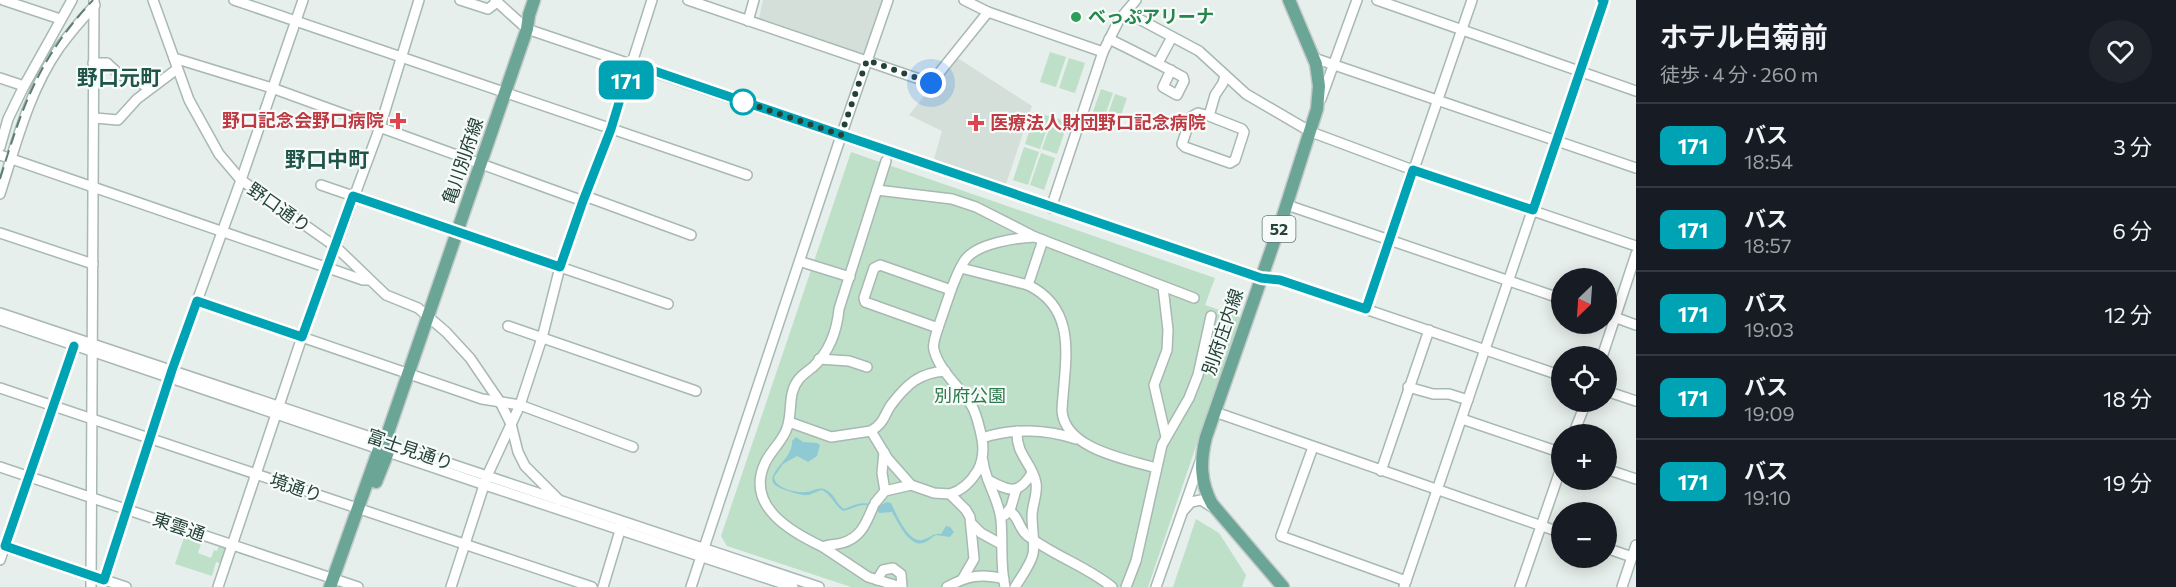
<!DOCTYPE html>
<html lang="ja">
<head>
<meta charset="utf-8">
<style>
  body { margin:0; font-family:Commissioner,"Noto Sans JP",sans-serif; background:#20242c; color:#f1f3f6; height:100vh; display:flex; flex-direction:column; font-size:22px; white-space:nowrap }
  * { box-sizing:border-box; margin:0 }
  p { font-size:20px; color:#9ea1a6 }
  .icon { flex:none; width:33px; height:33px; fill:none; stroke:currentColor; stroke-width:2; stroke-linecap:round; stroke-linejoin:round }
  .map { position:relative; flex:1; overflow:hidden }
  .side { display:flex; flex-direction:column; background:#171b24; width:540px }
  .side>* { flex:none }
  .badge { padding:0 12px; border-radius:9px; font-size:21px; line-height:39px }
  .needle { width:39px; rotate:205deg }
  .controls { position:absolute; left:1551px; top:268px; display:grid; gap:12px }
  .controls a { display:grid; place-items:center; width:66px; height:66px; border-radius:50%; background:#171b24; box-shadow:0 3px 15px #0003; font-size:30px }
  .you { position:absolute; width:30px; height:30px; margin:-15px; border:4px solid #fff; border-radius:50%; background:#1a73e8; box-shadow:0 0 0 9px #1a73e833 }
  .map>.badge { position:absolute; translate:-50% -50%; box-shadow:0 0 0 3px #fff }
  .round { display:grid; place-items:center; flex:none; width:63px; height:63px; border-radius:32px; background:#20242c }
  .headline { display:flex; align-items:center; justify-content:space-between; height:102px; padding:0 24px }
  h1 { font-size:28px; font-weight:700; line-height:45px }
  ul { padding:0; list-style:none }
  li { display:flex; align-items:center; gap:18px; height:84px; padding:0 24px; border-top:2px solid #363941 }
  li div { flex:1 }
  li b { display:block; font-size:22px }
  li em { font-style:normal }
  li .badge { min-width:66px; font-weight:700; text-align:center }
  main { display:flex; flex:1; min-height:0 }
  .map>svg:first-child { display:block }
  .built { fill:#d4dfda }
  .green { fill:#bfe0c8 }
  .water { fill:#8ec9d4 }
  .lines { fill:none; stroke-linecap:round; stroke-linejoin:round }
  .minor-casing { stroke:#a8b8b2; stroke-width:12 }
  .major-casing { stroke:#c2cac8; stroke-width:15 }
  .minor { stroke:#fff; stroke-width:9 }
  .major { stroke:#6aa596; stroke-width:12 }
  .rail { stroke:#5f7d75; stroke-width:2; stroke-dasharray:12 6; stroke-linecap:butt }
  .line-casing { stroke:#fff; stroke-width:14 }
  .line { stroke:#00a3b4; stroke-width:9 }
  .walk { stroke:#24423a; stroke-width:6; stroke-dasharray:0 10.8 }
  .leisure-dot { fill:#2e9e5b; stroke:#f7fbf9; stroke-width:2 }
  .stop-dot { fill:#fff; stroke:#00a3b4; stroke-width:3 }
  .health-dot { fill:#e0444e; stroke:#f7fbf9; stroke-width:2 }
  .labels { text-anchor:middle; stroke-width:4.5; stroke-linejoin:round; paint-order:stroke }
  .shield { fill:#f7fbf9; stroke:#637a73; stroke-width:1.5 }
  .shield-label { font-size:16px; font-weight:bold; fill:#24423a }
  .leisure-label { font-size:18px; font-weight:bold; fill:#27864d; stroke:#f7fbf9; text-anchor:start }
  .health-label { font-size:18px; font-weight:bold; fill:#be3a42; stroke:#f7fbf9; text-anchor:end }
  .street-label { font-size:18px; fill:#24423a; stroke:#f7fbf9 }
  .park-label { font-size:18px; fill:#2d7a4b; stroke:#f7fbf9 }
  .quarter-label { font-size:21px; font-weight:bold; fill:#1f5548; stroke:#f7fbf9 }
</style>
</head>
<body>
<main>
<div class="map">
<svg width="1636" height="587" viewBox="0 0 1636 587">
  <rect width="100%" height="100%" fill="#e6efeb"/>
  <!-- built -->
  <g class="built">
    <path d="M763,0H885L867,53L864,55L759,19Z"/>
    <path d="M956,57L1032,106L1006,184L934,159L942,131L909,115Z"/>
  </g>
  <!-- green -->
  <g class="green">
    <path d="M1050,52L1066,57L1056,87L1040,82Z"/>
    <path d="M1069,58L1085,63L1075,93L1059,88Z"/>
    <path d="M1101,89L1113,93L1102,124L1090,120Z"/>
    <path d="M1115,94L1127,98L1116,129L1104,125Z"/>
    <path d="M1036,112L1051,117L1040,149L1025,144Z"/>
    <path d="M1053,117L1068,122L1057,154L1042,149Z"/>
    <path d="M1024,147L1039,152L1028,185L1013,180Z"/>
    <path d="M851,152L1215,278L1205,305L1240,317L1148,587H851L727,546L721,536Z"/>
    <path d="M1041,153L1055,158L1044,190L1030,185Z"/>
    <path d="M1196,519L1219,533L1246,575L1242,587H1173Z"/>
    <path d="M186,532L203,538L198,553L211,558L214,550L217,551L220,543L228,546L222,564L216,562L212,576L175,564Z"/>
  </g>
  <!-- water -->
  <path class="water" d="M796,437L803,442L817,443L820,445L817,456L808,462L797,456L783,464L774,477C775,488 795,493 806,492C812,492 817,487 824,489C834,492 836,504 844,509C857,503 864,501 878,506L887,502L891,503C896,513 908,543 922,540C930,538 933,533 941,534L946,526L950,527L954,532L950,537L936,535C931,537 928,542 923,543C909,547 898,522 892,512L879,513L877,508C859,501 858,508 843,511C834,505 832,495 822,490C817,491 814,493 809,495C801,496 792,492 785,490C752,479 794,462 792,441Z"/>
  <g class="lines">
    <defs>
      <g id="minor">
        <path d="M3,0L60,19"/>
        <path d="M153,0L189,100L219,154L241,180L336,247L386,295L418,308L446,332L470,358L500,402L511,424L518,452L525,466L560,501"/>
        <path d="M234,0L747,175"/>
        <path d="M460,0L488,9L497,2"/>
        <path d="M495,0L527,29L1261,278L1280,280L1562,376"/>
        <path d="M688,0L931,83L988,12"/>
        <path d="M964,0L988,12L1103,52"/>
        <path d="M1377,0L1636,91"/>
        <path d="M1126,12L1199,51L1246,94L1311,132L1413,170L1636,246"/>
        <path d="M748,21L754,0"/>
        <path d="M1109,39C1134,51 1159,64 1183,77L1184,81L1177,95L1163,87L1171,70"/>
        <path d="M174,58L272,88L583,201"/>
        <path d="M1314,58L1636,168"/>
        <path d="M93,63H107L120,75L136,78L148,89"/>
        <path d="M1158,63L1172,37"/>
        <path d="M0,78L24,86"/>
        <path d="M1321,99L1357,0"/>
        <path d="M1209,116L1198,113L1191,117L1182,144L1185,147L1230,163L1235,160L1244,132L1242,129L1209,116L1215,95L1223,83L1225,75"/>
        <path d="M95,118L118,120L137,99L177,69"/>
        <path d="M0,147L8,119L24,86L72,0"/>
        <path d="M0,155L363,280H368"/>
        <path d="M321,185L668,304"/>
        <path d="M877,190L952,199L976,207L1035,237L1194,298"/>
        <path d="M0,194C16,144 29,91 59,48C70,33 82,19 95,5"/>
        <path d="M585,196L691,235"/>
        <path d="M1290,206L1562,299"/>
        <path d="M1051,208L1103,52L1119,20L1136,0"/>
        <path d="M0,233L93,264"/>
        <path d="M1043,240L1028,285C1080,310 1064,364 1062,411C1065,449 1126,459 1156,468"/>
        <path d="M805,263L850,277"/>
        <path d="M961,268L1028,285"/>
        <path d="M1163,287L1168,330L1167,350L1154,385L1166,437"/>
        <path d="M197,301L482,399L520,405L633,447"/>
        <path d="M1366,309L1472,0"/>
        <path d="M0,313L819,587"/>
        <path d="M1606,314L1636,325"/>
        <path d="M0,320L485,485L793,587"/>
        <path d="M508,326L696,391"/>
        <path d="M938,328L951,290"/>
        <path d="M1602,357L1636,254"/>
        <path d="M819,359L849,361L867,367"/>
        <path d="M1408,387L1433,394H1449L1468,400"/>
        <path d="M0,388L592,587"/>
        <path d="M1606,391L1636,401"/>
        <path d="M1215,412L1562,533"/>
        <path d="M1462,419L1562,453"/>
        <path d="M789,422L831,437L871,431L888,459L911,485L934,493L950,494L966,510L970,517L974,559L963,578"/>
        <path d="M871,431C885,422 883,417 891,405C907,384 919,373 945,371"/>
        <path d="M1573,435L1586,402"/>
        <path d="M982,438C1012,428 1046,429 1076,439"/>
        <path d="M1313,447L1281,536L1406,581"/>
        <path d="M884,452L882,473L885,491"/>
        <path d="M983,461C985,481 999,499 1001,520C1003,543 1000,565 1005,587"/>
        <path d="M0,467L358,587"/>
        <path d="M1606,469L1636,479"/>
        <path d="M1381,471L1429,330"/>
        <path d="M988,480C1009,491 1018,496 1032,473"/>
        <path d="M950,494C963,490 971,482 978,470C983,460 984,450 982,439C980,429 977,417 973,408C962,388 940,373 934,350C932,344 936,335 938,328L865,302L864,298L874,268L880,265L951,290C955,280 959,268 965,260C977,243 1016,238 1035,237"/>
        <path d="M875,503L885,491L911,485"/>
        <path d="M873,507C866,523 861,538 842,543C835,545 829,544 823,547C791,532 745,506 765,463C771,450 783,441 787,428C793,412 787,393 799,379C803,374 808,371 813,367C829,352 837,330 839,309L886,161"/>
        <path d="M1184,510L1191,502L1201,500L1212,507"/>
        <path d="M1009,511C1020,517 1018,529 1028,536C1054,556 1086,566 1112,587"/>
        <path d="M1005,515L1011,507L1016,490"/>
        <path d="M971,523L981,533L1001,544"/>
        <path d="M0,545L126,587"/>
        <path d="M823,547L868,577L901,587"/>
        <path d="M1606,548L1632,557"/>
        <path d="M0,560L74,346"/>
        <path d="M104,580L172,370L241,180L303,0"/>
        <path d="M877,580L883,570L893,568L901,574L902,587"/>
        <path d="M91,587L94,0"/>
        <path d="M218,587L302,337L380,127L419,0"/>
        <path d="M451,587L487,476L520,405L542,338L560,267L583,201L611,129L652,0"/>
        <path d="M603,587L622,524"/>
        <path d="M691,587L841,136L888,0"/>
        <path d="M947,587C967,576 981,573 1004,579"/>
        <path d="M1015,587C1021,577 1030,566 1033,554C1035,542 1032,528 1032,516C1032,505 1038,494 1036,483C1032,462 1016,456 1017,431"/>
        <path d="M1126,587L1136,561L1162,445L1189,398L1198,375L1211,316"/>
        <path d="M1156,587L1200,462"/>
        <path d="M1404,587L1604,0"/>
        <path d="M1520,587L1562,465"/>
        <path d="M1622,587L1636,545"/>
      </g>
      <g id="major">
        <path d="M376,482L388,452L385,441"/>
        <path d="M330,587L379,449L385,441L527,29L529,15L534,0"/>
        <path d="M1283,587L1212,504C1200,482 1200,461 1206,437L1282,219L1317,109L1319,86L1316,64L1289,0"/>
      </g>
    </defs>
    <!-- minor casing -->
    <use href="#minor" class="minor-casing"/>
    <!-- major casing -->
    <use href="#major" class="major-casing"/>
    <!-- minor -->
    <use href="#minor" class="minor"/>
    <!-- major -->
    <use href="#major" class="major"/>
    <!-- rail -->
    <path class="rail" d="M0,179C23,104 39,58 93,0"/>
  </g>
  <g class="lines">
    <defs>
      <path id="line" d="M74,346L5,546L104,580L172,370L197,301L302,337L353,196L560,267L583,201L611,129L631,63L1261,278L1280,280L1366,309L1413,170L1533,210L1604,1L1602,0"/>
    </defs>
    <!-- line casing -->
    <use href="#line" class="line-casing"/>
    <!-- line -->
    <use href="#line" class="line"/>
    <!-- walk -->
    <path class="walk" d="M743,102L736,99L841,135L867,60L931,83"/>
  </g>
  <!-- markers -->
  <circle class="leisure-dot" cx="1076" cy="17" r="6"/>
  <circle class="stop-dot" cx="743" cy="102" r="12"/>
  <g class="health-dot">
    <path d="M395 112h6v6h6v6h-6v6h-6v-6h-6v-6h6z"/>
    <path d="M973 114h6v6h6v6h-6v6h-6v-6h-6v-6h6z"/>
  </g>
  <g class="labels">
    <!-- shield labels -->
    <rect class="shield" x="1262.5" y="216" width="33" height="26" rx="4.5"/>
    <g class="shield-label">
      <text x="1279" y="235">52</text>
    </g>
    <!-- leisure labels -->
    <g class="leisure-label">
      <text x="1088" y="23">べっぷアリーナ</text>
    </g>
    <!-- health labels -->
    <g class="health-label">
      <text x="384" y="127">野口記念会野口病院</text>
      <text x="990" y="129" text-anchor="start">医療法人財団野口記念病院</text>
    </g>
    <!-- street labels -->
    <g class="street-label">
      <text transform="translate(463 161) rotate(-71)" y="6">亀川別府線</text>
      <text transform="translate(279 208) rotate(35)" y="6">野口通り</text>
      <text transform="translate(1223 332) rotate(-71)" y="6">別府庄内線</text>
      <text transform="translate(410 450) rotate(19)" y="6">富士見通り</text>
      <text transform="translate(296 488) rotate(19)" y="6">境通り</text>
      <text transform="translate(179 527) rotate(19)" y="6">東雲通</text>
    </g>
    <!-- park labels -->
    <g class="park-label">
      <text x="970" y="402">別府公園</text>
    </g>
    <!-- quarter labels -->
    <g class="quarter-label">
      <text x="119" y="85">野口元町</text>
      <text x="327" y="167">野口中町</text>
    </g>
  </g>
</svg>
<div class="controls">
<a><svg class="needle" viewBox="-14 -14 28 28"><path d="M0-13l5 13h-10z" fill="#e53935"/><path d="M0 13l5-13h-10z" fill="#9ea1a6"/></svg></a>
<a><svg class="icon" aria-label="locate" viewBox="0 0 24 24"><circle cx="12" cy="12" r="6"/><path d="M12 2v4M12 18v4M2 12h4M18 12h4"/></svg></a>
<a>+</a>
<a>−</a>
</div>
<div class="you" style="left:931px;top:83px"></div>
<b class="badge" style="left:626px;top:80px;background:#00a3b4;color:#fff">171</b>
</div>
<section class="side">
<div class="headline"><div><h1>ホテル白菊前</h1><p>徒歩 · 4 分 · 260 m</p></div><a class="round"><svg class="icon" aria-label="heart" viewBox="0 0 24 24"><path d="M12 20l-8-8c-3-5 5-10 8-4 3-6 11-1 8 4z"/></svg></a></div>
<ul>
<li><span class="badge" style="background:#00a3b4;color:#fff">171</span><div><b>バス</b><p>18:54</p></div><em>3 分</em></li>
<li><span class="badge" style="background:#00a3b4;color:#fff">171</span><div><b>バス</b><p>18:57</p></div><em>6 分</em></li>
<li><span class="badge" style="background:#00a3b4;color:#fff">171</span><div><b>バス</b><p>19:03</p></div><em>12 分</em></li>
<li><span class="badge" style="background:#00a3b4;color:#fff">171</span><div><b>バス</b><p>19:09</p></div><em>18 分</em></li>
<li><span class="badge" style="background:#00a3b4;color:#fff">171</span><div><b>バス</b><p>19:10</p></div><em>19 分</em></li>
</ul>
</section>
</main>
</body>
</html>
